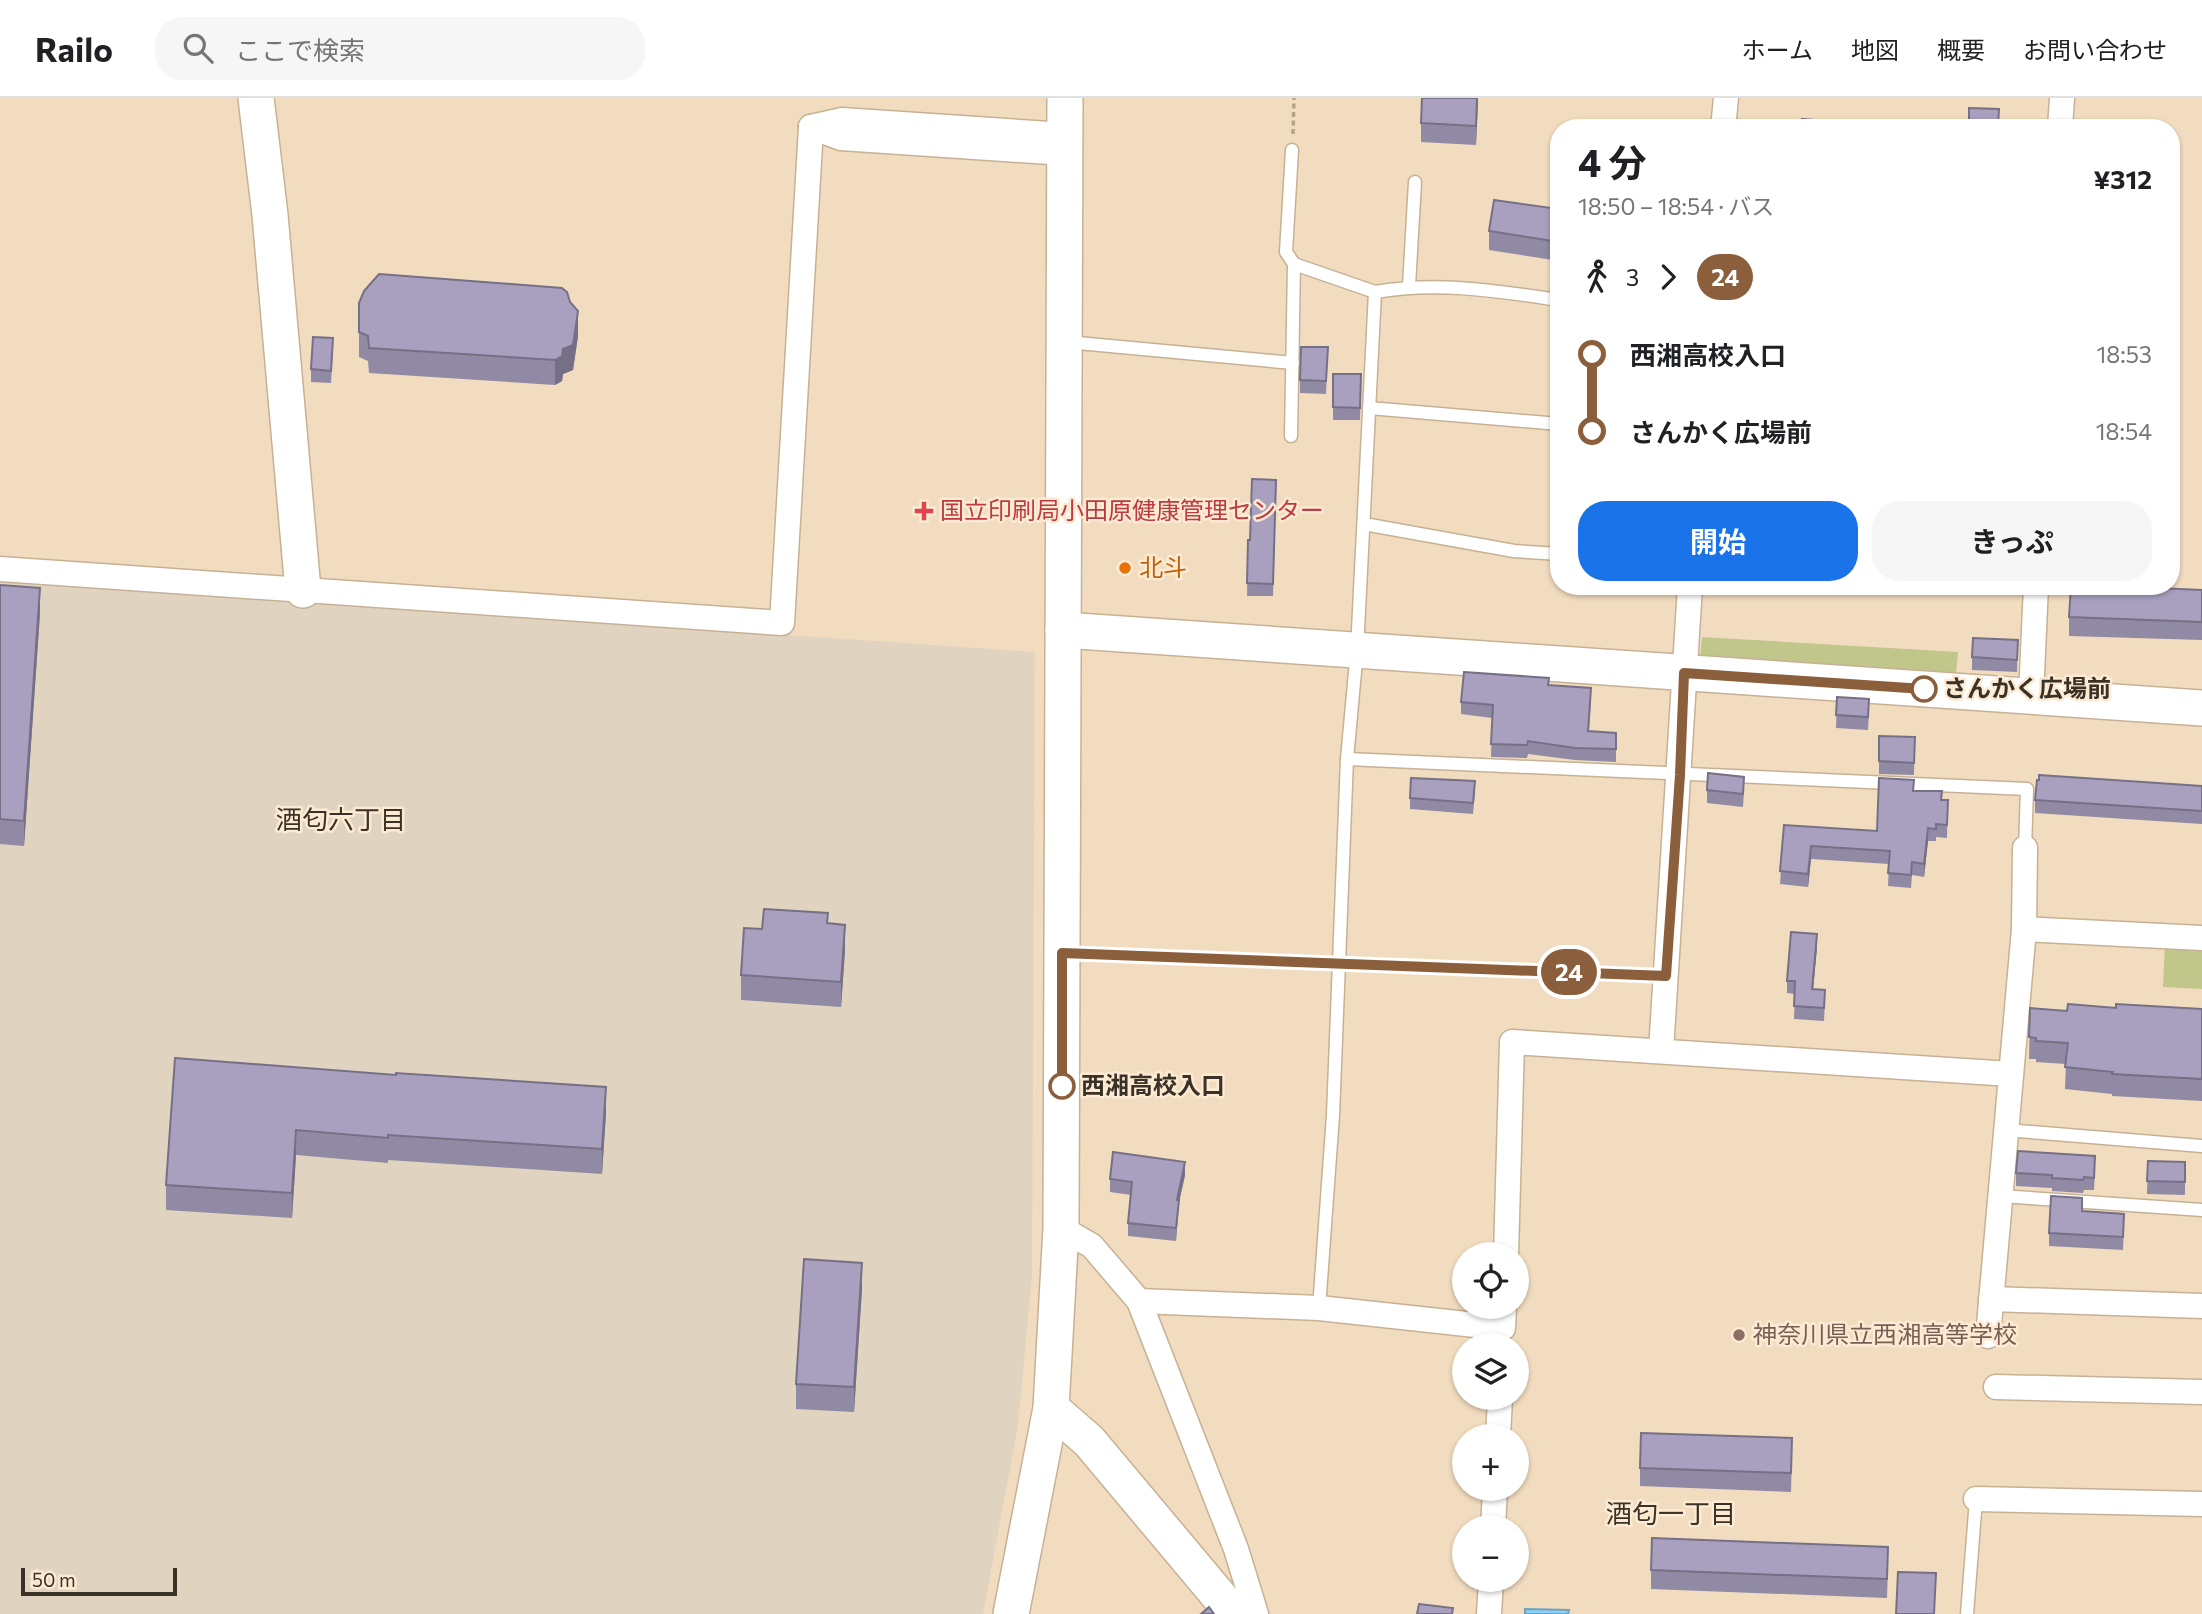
<!DOCTYPE html>
<html lang="ja">
<head>
<meta charset="utf-8">
<style>
  body { margin:0; font-family:Commissioner,"Noto Sans JP",sans-serif; background:#f6f6f6; color:#202124; height:100vh; display:flex; flex-direction:column; font-size:26px; white-space:nowrap }
  * { box-sizing:border-box; margin:0 }
  p { font-size:23px; color:#757577 }
  .icon { flex:none; width:38px; height:38px; fill:none; stroke:currentColor; stroke-width:2; stroke-linecap:round; stroke-linejoin:round }
  .map { position:relative; flex:1; overflow:hidden }
  .details { position:absolute; left:1550px; top:21px; width:630px; height:476px; display:flex; flex-direction:column; background:#fff; border-radius:28px; box-shadow:0 2px 5px #0004 }
  .details>* { flex:none }
  .badge { padding:0 14px; border-radius:23px; font-size:24px; line-height:46px }
  .buttons { position:absolute; left:1452px; top:1144px; display:grid; gap:14px }
  .buttons a { display:grid; place-items:center; width:77px; height:77px; border-radius:50%; background:#fff; box-shadow:0 2px 5px #0004; font-size:35px }
  .scale { position:absolute; left:21px; bottom:18px; width:156px; box-sizing:border-box; padding-left:7px; border:4px solid #3b3227; border-top:0; font-size:19px; line-height:24px; white-space:nowrap; color:#3b3227; -webkit-text-stroke:5px #fcead2; paint-order:stroke }
  .map>.badge { position:absolute; translate:-50% -50%; box-shadow:0 0 0 4px #fff }
  .legs { display:flex; align-items:center; gap:10px; height:77px; padding:0 28px; font-size:23px }
  .legs p { margin-inline-start:auto }
  .headline { display:flex; align-items:center; justify-content:space-between; height:119px; padding:0 28px }
  h1 { font-size:38px; font-weight:700; line-height:52px }
  .primary-button { display:flex; gap:14px; margin-top:auto; padding:14px 28px }
  .primary-button a { flex:1; height:80px; border-radius:28px; background:#1a73e8; color:#fff; font-size:28px; font-weight:700; line-height:80px; text-align:center }
  .primary-button a+a { background:#f6f6f6; color:#202124 }
  ul { padding:0 28px; list-style:none }
  li { display:flex; align-items:center; gap:24px; height:77px; font-size:26px }
  li i { display:grid; place-items:center; width:10px; height:100%; margin:0 9px; background:currentColor }
  li i::after { content:''; width:18px; height:18px; margin:-9px; border:5px solid; border-radius:50%; background:#fff }
  li p { margin-inline-start:auto }
  li:first-child i { background:linear-gradient(#0000 50%,currentColor 0) }
  li:last-child i { background:linear-gradient(currentColor 50%,#0000 0) }
  header { display:flex; align-items:center; gap:42px; box-sizing:border-box; height:98px; padding:0 35px; background:#fff; border-bottom:2px solid #e0e0e0 }
  header strong { font-size:33px }
  nav { display:flex; gap:38px; margin-inline-start:auto; font-size:24px }
  .search { width:490px; height:63px; background:#f6f6f6; display:flex; align-items:center; gap:18px; box-sizing:border-box; padding:0 24px; border-radius:28px; color:#757577; font-size:26px }
  .map>svg:first-child { display:block }
  .industrial { fill:#e0d4c0 }
  .green { fill:#c1c68b }
  .water { fill:#8ad1fb; stroke:#72a1bb; stroke-width:2 }
  .lines { fill:none; stroke-linecap:round; stroke-linejoin:round }
  .lane-casing { stroke:#c7b195; stroke-width:15 }
  .street-casing { stroke:#c7b195; stroke-width:27 }
  .secondary-casing { stroke:#c7b195; stroke-width:38 }
  .path { stroke:#b5a38c; stroke-width:3.5; stroke-dasharray:5 3.5; stroke-linecap:butt }
  .lane { stroke:#fff; stroke-width:12 }
  .street { stroke:#fff; stroke-width:24 }
  .secondary { stroke:#fff; stroke-width:35 }
  .wall { fill:#918aa5 }
  .shaded-wall { fill:#767086 }
  .building { fill:#a9a0c0; stroke:#767086; stroke-width:2 }
  .line-1-casing { stroke:#fff; stroke-width:16 }
  .line-1 { stroke:#8b5e3c; stroke-width:10 }
  .health-dot { fill:#e0444e; stroke:#fcead2; stroke-width:2.5 }
  .food-dot { fill:#e8710a; stroke:#fcead2; stroke-width:2.5 }
  .stop-1-dot { fill:#fff; stroke:#8b5e3c; stroke-width:3.5 }
  .education-dot { fill:#8d6e63; stroke:#fcead2; stroke-width:2.5 }
  .labels { text-anchor:middle; stroke-width:5; stroke-linejoin:round; paint-order:stroke }
  .health-label { font-size:24px; fill:#be3a42; stroke:#fcead2; text-anchor:start }
  .food-label { font-size:24px; fill:#c56008; stroke:#fcead2; text-anchor:start }
  .stop-label { font-size:24px; font-weight:bold; fill:#3b3227; stroke:#fcead2; text-anchor:start }
  .education-label { font-size:24px; fill:#785e54; stroke:#fcead2; text-anchor:start }
  .neighbourhood-label { font-size:26px; fill:#3b3227; stroke:#fcead2 }
</style>
</head>
<body>
<header>
<strong>Railo</strong>
<div class="search"><svg class="icon" aria-label="search" viewBox="0 0 24 24"><circle cx="10" cy="10" r="6"/><path d="M15 15l6 6"/></svg>ここで検索</div>
<nav><a>ホーム</a><a>地図</a><a>概要</a><a>お問い合わせ</a></nav>
</header>
<div class="map">
<svg width="2202" height="1516" viewBox="0 0 2202 1516">
  <rect width="100%" height="100%" fill="#f2dcbf"/>
  <!-- industrial -->
  <path class="industrial" d="M0,483L1035,554L1032,1176L1018,1327L983,1516H0Z"/>
  <!-- green -->
  <g class="green">
    <path d="M1702,539L1958,554L1956,576L1700,560Z"/>
    <path d="M2165,845L2202,846V891L2163,889Z"/>
  </g>
  <!-- water -->
  <path class="water" d="M1525,1511L1569,1512L1568,1516H1525Z"/>
  <g class="lines">
    <defs>
      <g id="lane">
        <path d="M1292,52L1286,154L1294,166"/>
        <path d="M1409,188L1415,84"/>
        <path d="M1067,244L1293,265"/>
        <path d="M1369,310L1559,326"/>
        <path d="M1291,338L1294,166L1375,194"/>
        <path d="M1364,426L1514,453L1559,456"/>
        <path d="M1347,661L2027,691L2025,750"/>
        <path d="M1065,855L1666,878"/>
        <path d="M2006,1032L2202,1048"/>
        <path d="M2000,1098L2202,1112"/>
        <path d="M1319,1210L1333,1017L1347,661L1357,552L1375,194C1437,183 1497,193 1559,202"/>
        <path d="M1967,1516L1976,1401"/>
      </g>
      <g id="street">
        <path d="M811,29L841,40L1065,55"/>
        <path d="M811,29L842,22L1065,37"/>
        <path d="M1723,30L1726,0"/>
        <path d="M2060,30L2062,0"/>
        <path d="M0,471L782,525L811,29"/>
        <path d="M2031,598L2036,488"/>
        <path d="M2025,750L2024,831L2202,840"/>
        <path d="M1661,953L1690,488"/>
        <path d="M1061,1130L1092,1148L1139,1203L1236,1451L1256,1516"/>
        <path d="M1506,1157L1512,944L2011,976"/>
        <path d="M1991,1201L2202,1208"/>
        <path d="M1139,1203L1319,1210L1503,1230L1504,1209"/>
        <path d="M1988,1238L2024,831"/>
        <path d="M1996,1289L2202,1294"/>
        <path d="M1498,1339L1500,1300"/>
        <path d="M1976,1401L2202,1406"/>
        <path d="M1493,1430L1495,1391"/>
        <path d="M1489,1516L1491,1482"/>
      </g>
      <g id="secondary">
        <path d="M256,0L270,117L303,492"/>
        <path d="M1063,532L2202,610"/>
        <path d="M1051,1310L1089,1343L1234,1516"/>
        <path d="M1011,1516L1051,1310L1061,1130L1065,0"/>
      </g>
    </defs>
    <!-- lane casing -->
    <use href="#lane" class="lane-casing"/>
    <!-- street casing -->
    <use href="#street" class="street-casing"/>
    <!-- secondary casing -->
    <use href="#secondary" class="secondary-casing"/>
    <!-- path -->
    <path class="path" d="M1293,36L1294,0"/>
    <!-- lane -->
    <use href="#lane" class="lane"/>
    <!-- street -->
    <use href="#street" class="street"/>
    <!-- secondary -->
    <use href="#secondary" class="secondary"/>
  </g>
  <!-- wall -->
  <g class="wall">
    <path d="M1478,0L1476,47L1421,44V25Z"/>
    <path d="M1969,10L1999,11V30H1943H1969Z"/>
    <path d="M1559,111V163L1489,152V133Z"/>
    <path d="M359,205L578,238L573,272L563,276L562,283L555,287L369,275L368,263L359,259Z"/>
    <path d="M1328,249L1326,296L1300,295V282Z"/>
    <path d="M333,252L331,285L311,284V271Z"/>
    <path d="M1333,276H1361L1360,322H1333Z"/>
    <path d="M1276,382L1273,498H1247L1248,442H1250Z"/>
    <path d="M0,487L40,515L24,748L0,746Z"/>
    <path d="M2202,492V542L2069,538V519Z"/>
    <path d="M2018,542L2017,574L1972,572V559Z"/>
    <path d="M1549,587L1591,603L1589,633L1616,647V664L1575,662L1528,656L1527,660L1491,659L1492,620L1461,616V604Z"/>
    <path d="M1837,599L1869,614L1868,632L1836,630Z"/>
    <path d="M1879,638L1915,639L1914,677L1879,676Z"/>
    <path d="M2202,688V726L2035,715V702Z"/>
    <path d="M1707,692H1744L1743,709L1707,705Z"/>
    <path d="M1914,693L1942,702H1948L1947,740L1936,739V743H1928L1924,779L1912,777L1911,790L1888,788L1889,766L1811,761L1808,789L1780,786L1784,727L1877,733Z"/>
    <path d="M1475,694L1473,716L1410,711V700Z"/>
    <path d="M828,825L845,852L841,909L741,902V877L762,831Z"/>
    <path d="M1817,849L1813,891L1825,904L1824,923L1794,921L1795,896L1787,895V883Z"/>
    <path d="M2030,910L2067,913L2116,910L2202,911V1003L2112,998V996L2065,991L2066,966L2036,964V961H2029Z"/>
    <path d="M175,960L606,1014L602,1076L388,1062V1065L296,1057L292,1120L166,1112V1087Z"/>
    <path d="M2148,1063L2185,1064V1097L2147,1096Z"/>
    <path d="M2095,1071L2094,1092H2084L2083,1095L2052,1093V1090L2016,1088V1075Z"/>
    <path d="M1185,1077L1179,1104L1176,1143L1128,1138V1125L1131,1097L1110,1094V1081Z"/>
    <path d="M2082,1114L2124,1129L2123,1152L2049,1148V1135Z"/>
    <path d="M862,1190L854,1314L796,1311V1286Z"/>
    <path d="M1792,1359L1791,1394L1640,1388V1370Z"/>
    <path d="M1888,1468L1887,1500L1651,1491V1472Z"/>
  </g>
  <!-- shaded-wall -->
  <g class="shaded-wall">
    <path d="M1477,0H1478L1476,47V28Z"/>
    <path d="M578,213V238L573,272L563,276L562,283L555,287V262L563,251Z"/>
    <path d="M40,490V515L24,748V723Z"/>
    <path d="M1928,730V743L1924,779V766Z"/>
    <path d="M1811,748V761L1808,789V776Z"/>
    <path d="M845,827V852L841,909V884Z"/>
    <path d="M1817,836V849L1812,903V891Z"/>
    <path d="M606,989V1014L602,1076V1051Z"/>
    <path d="M296,1032V1057L292,1120V1095Z"/>
    <path d="M1185,1064V1077L1179,1104L1176,1143L1177,1102Z"/>
    <path d="M862,1165V1190L854,1314V1289Z"/>
  </g>
  <!-- building -->
  <g class="building">
    <path d="M1422,0H1477L1476,28L1421,25Z"/>
    <path d="M1969,10L1999,11L1998,28L1969,27Z"/>
    <path d="M1802,21L1902,29V30H1802Z"/>
    <path d="M1494,102L1559,111V144L1489,133Z"/>
    <path d="M379,176L562,190L567,194L570,204L578,213L573,247L563,251L562,258L555,262L369,250L368,238L359,234V205L364,193Z"/>
    <path d="M313,239L333,240L331,273L311,271Z"/>
    <path d="M1301,249H1328L1326,283L1300,282Z"/>
    <path d="M1333,276H1361L1360,310L1333,309Z"/>
    <path d="M1252,381L1276,382L1273,486L1247,485L1248,442H1250Z"/>
    <path d="M0,487L40,490L24,723L0,721Z"/>
    <path d="M2071,488H2113L2202,492V524L2069,519Z"/>
    <path d="M1973,540L2018,542L2017,562L1972,559Z"/>
    <path d="M1464,574L1549,580L1548,587L1591,590L1588,633L1616,635V651L1575,650L1528,643L1527,647L1491,646L1493,607L1461,604Z"/>
    <path d="M1837,599L1869,601L1868,619L1836,617Z"/>
    <path d="M1879,638L1915,639L1914,665L1879,663Z"/>
    <path d="M1708,675L1744,679L1743,696L1707,692Z"/>
    <path d="M2039,677L2202,688V713L2035,702L2037,682H2039Z"/>
    <path d="M1411,680L1475,683L1473,705L1410,700Z"/>
    <path d="M1879,680L1914,682L1913,693H1942L1941,702H1948L1947,727L1936,726V731L1928,730L1924,766L1912,764L1911,777L1888,775L1890,753L1811,748L1808,776L1780,773L1784,727L1877,733Z"/>
    <path d="M764,811L828,815L827,825L845,827L841,884L741,877L744,830L762,831Z"/>
    <path d="M1791,834L1817,836L1812,891L1825,892L1824,910L1794,908L1795,883H1787Z"/>
    <path d="M2068,906L2116,910V906L2202,911V981L2112,976L2113,974L2065,969L2068,945L2036,943V940L2029,939L2030,910L2067,913Z"/>
    <path d="M175,960L396,977V975L606,989L602,1051L388,1037V1040L296,1032L292,1095L166,1087Z"/>
    <path d="M2018,1053L2095,1058L2094,1080L2084,1079L2083,1082L2052,1080V1077L2016,1075Z"/>
    <path d="M1113,1054L1185,1064L1177,1102H1179L1176,1130L1128,1125L1132,1084L1110,1081Z"/>
    <path d="M2148,1063L2185,1064V1084L2147,1083Z"/>
    <path d="M2051,1098L2082,1100V1113L2124,1116L2123,1139L2049,1135Z"/>
    <path d="M804,1161L862,1165L854,1289L796,1286Z"/>
    <path d="M1641,1335L1792,1340L1791,1375L1640,1370Z"/>
    <path d="M1652,1440L1888,1449L1887,1481L1651,1472Z"/>
    <path d="M1898,1474L1936,1475L1934,1516H1896Z"/>
    <path d="M1419,1506L1453,1510L1452,1516H1417Z"/>
    <path d="M1209,1509L1214,1516H1201Z"/>
  </g>
  <g class="lines">
    <defs>
      <path id="line-1" d="M1062,988V855L1666,878L1680,677L1684,575L1924,591"/>
    </defs>
    <!-- line-1 casing -->
    <use href="#line-1" class="line-1-casing"/>
    <!-- line-1 -->
    <use href="#line-1" class="line-1"/>
  </g>
  <!-- markers -->
  <path class="health-dot" d="M920.5 402.5h7v7h7v7h-7v7h-7v-7h-7v-7h7z"/>
  <circle class="food-dot" cx="1125" cy="470" r="7"/>
  <g class="stop-1-dot">
    <circle cx="1924" cy="591" r="12"/>
    <circle cx="1062" cy="988" r="12"/>
  </g>
  <circle class="education-dot" cx="1739" cy="1237" r="7"/>
  <g class="labels">
    <!-- health labels -->
    <g class="health-label">
      <text x="940" y="421">国立印刷局小田原健康管理センター</text>
    </g>
    <!-- food labels -->
    <g class="food-label">
      <text x="1139" y="478">北斗</text>
    </g>
    <!-- stop labels -->
    <g class="stop-label">
      <text x="1943" y="599">さんかく広場前</text>
      <text x="1081" y="996">西湘高校入口</text>
    </g>
    <!-- education labels -->
    <g class="education-label">
      <text x="1753" y="1245">神奈川県立西湘高等学校</text>
    </g>
    <!-- neighbourhood labels -->
    <g class="neighbourhood-label">
      <text x="341" y="731">酒匂六丁目</text>
      <text x="1671" y="1425">酒匂一丁目</text>
    </g>
  </g>
</svg>
<div class="buttons">
<a><svg class="icon" aria-label="locate" viewBox="0 0 24 24"><circle cx="12" cy="12" r="6"/><path d="M12 2v4M12 18v4M2 12h4M18 12h4"/></svg></a>
<a><svg class="icon" aria-label="layers" viewBox="0 0 24 24"><path d="M12 4l9 5-9 5-9-5zM3 14l9 5 9-5"/></svg></a>
<a>+</a>
<a>−</a>
</div>
<div class="scale">50 m</div>
<b class="badge" style="left:1569px;top:874px;background:#8b5e3c;color:#fff">24</b>
<section class="details">
<div class="headline"><div><h1>4 分</h1><p>18:50 – 18:54 · バス</p></div><b>¥312</b></div>
<div class="legs"><svg class="icon" aria-label="walk" viewBox="0 0 24 24"><circle cx="13" cy="4" r="2"/><path d="M13 8l-2 6 4 7M11 14l-3 7M7 12l3-4h3l4 4"/></svg>3<svg class="icon" aria-label="forward" viewBox="0 0 24 24"><path d="M9 5l7 7-7 7"/></svg><b class="badge" style="background:#8b5e3c;color:#fff">24</b></div>
<ul>
<li><i style="color:#8b5e3c"></i><b>西湘高校入口</b><p>18:53</p></li>
<li><i style="color:#8b5e3c"></i><b>さんかく広場前</b><p>18:54</p></li>
</ul>
<div class="primary-button"><a>開始</a><a>きっぷ</a></div>
</section>
</div>
</body>
</html>
